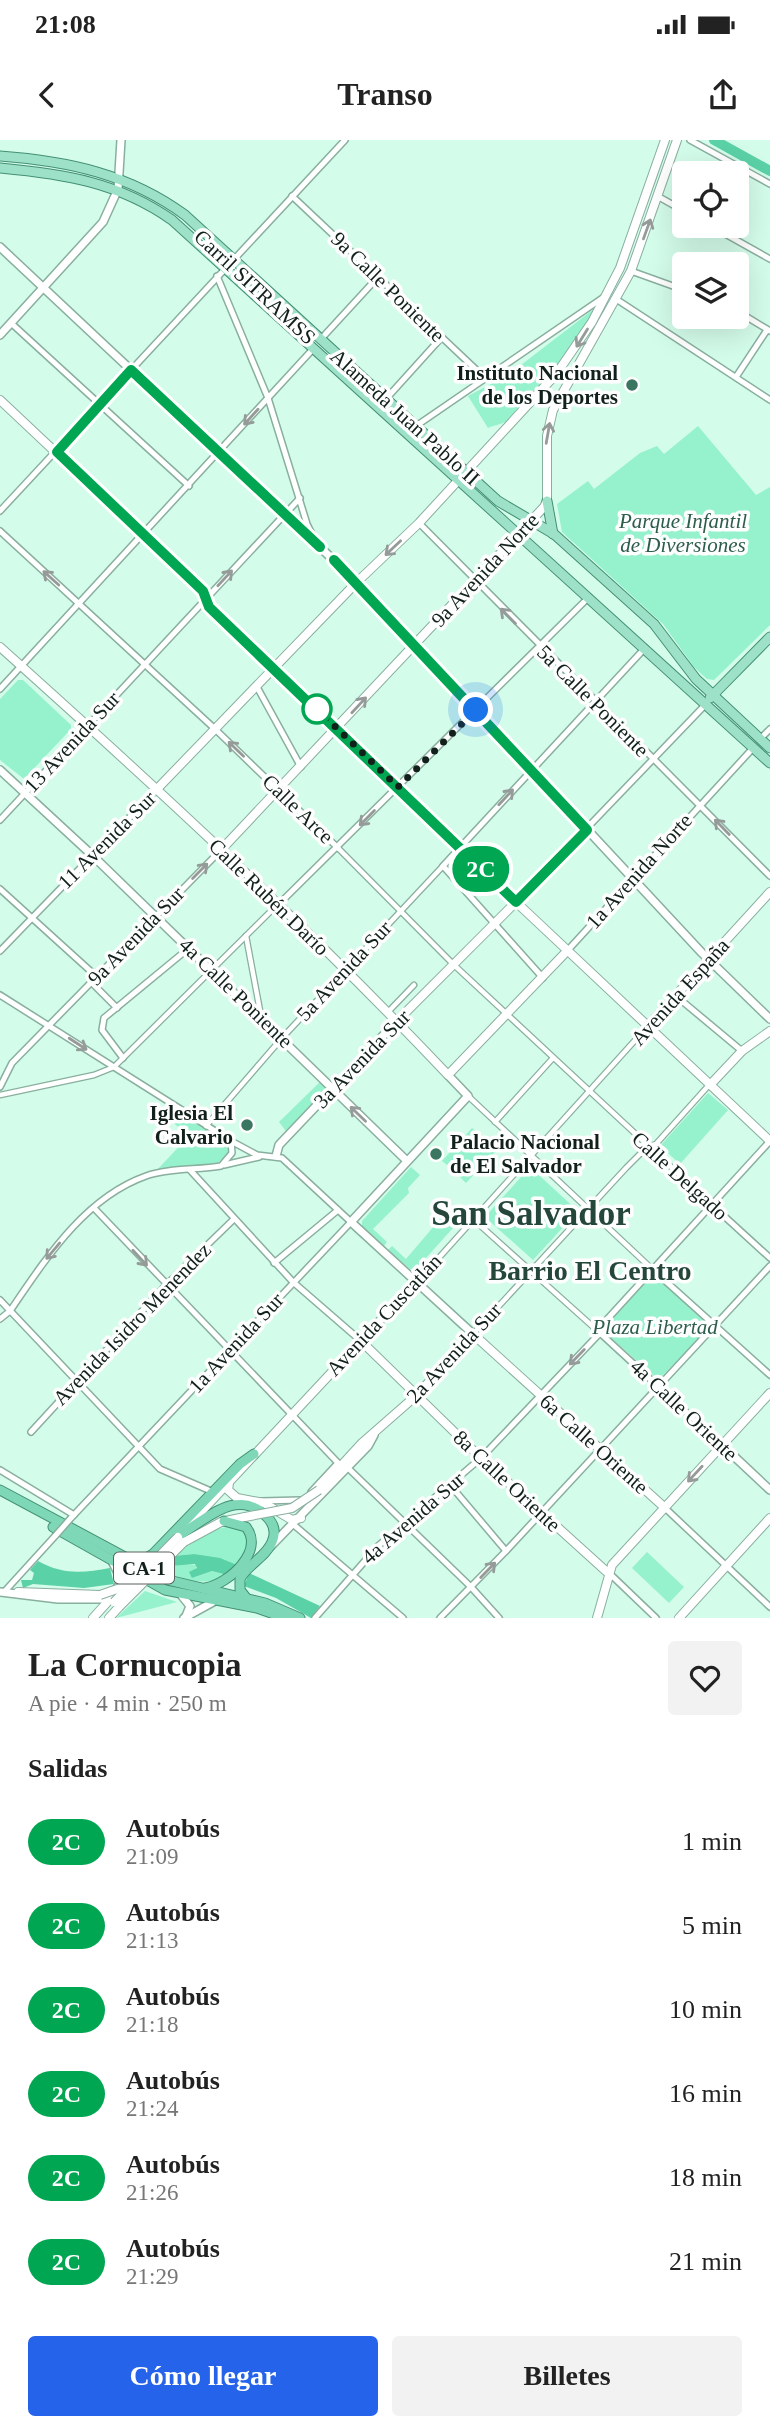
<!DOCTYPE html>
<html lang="es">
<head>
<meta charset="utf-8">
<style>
  body { margin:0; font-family:Georgia,serif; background:#f2f2f2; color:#222; height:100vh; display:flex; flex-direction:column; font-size:26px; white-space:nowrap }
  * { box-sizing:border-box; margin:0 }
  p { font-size:23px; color:#767676 }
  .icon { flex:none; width:38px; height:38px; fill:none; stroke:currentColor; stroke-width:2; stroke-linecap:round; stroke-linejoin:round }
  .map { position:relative; height:1478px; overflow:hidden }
  .details { display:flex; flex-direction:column; background:#fff; flex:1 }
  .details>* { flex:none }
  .badge { padding:0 14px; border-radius:23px; font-size:24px; line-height:46px }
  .tools { position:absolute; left:672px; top:21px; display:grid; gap:14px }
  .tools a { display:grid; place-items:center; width:77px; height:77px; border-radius:7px; background:#fff; box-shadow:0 7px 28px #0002; font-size:35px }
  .you { position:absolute; width:35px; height:35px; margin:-18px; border:5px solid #fff; border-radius:50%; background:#1a73e8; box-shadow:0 0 0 10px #1a73e833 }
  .map>.badge { position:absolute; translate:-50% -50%; box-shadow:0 0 0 4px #fff }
  h2 { padding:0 28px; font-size:26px; line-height:63px }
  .round { display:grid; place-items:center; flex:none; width:74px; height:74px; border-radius:7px; background:#f2f2f2 }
  .overview { display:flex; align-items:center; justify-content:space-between; height:119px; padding:0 28px }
  h1 { font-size:33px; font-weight:800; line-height:52px }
  .primary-button { display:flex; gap:14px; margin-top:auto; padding:14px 28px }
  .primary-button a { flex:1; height:80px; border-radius:7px; background:#2563eb; color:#fff; font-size:28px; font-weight:800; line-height:80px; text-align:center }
  .primary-button a+a { background:#f2f2f2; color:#222 }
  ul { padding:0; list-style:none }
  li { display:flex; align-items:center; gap:21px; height:84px; padding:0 28px }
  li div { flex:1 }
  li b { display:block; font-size:26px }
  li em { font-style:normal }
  li .badge { min-width:77px; font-weight:700; text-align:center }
  .status { display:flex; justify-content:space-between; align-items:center; height:49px; padding:0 35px; background:#fff; direction:ltr }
  .status svg { height:19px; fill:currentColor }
  header { display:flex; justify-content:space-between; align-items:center; height:91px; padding:0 28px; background:#fff; font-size:32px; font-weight:800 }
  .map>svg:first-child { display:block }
  .green { fill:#95f2cd }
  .water { fill:#5bd1a7 }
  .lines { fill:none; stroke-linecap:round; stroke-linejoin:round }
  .river { stroke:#5bd1a7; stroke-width:10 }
  .pedestrian-casing { stroke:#89af9f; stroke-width:7 }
  .minor-casing { stroke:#89af9f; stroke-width:8 }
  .tertiary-casing { stroke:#89af9f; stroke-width:10 }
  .secondary-casing { stroke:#89af9f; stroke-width:10 }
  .primary-casing { stroke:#439074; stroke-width:11 }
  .trunk-casing { stroke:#439074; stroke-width:11 }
  .pedestrian { stroke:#fff; stroke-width:4.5 }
  .minor { stroke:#fff; stroke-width:5 }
  .tertiary { stroke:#fff; stroke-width:7 }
  .secondary { stroke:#fff; stroke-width:8 }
  .primary { stroke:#9ee1c9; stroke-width:9 }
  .trunk { stroke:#7ed7b7; stroke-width:9 }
  .minor-bridge-casing { stroke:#89af9f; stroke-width:8; stroke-linecap:butt }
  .secondary-bridge-casing { stroke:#89af9f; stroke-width:10; stroke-linecap:butt }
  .minor-bridge { stroke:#fff; stroke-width:5 }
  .secondary-bridge { stroke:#fff; stroke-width:8 }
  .oneway { stroke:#949b98 }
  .line-casing { stroke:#fff; stroke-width:16 }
  .line { stroke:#00a651; stroke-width:10 }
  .walk { stroke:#11201a; stroke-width:7; stroke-dasharray:0 12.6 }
  .poi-dot { fill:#3b7660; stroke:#fefefe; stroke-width:2.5 }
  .stop-dot { fill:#fff; stroke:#00a651; stroke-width:3.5 }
  .labels { text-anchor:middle; stroke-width:7; stroke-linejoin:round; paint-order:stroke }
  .shield { fill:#fefefe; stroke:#58635e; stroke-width:2 }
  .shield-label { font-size:19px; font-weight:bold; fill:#11201a }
  .street-label { font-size:21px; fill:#11201a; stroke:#fefefe }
  .poi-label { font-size:21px; font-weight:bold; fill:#11201a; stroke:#fefefe; text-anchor:end }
  .park-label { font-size:21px; font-style:italic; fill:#2d5d4b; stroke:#fefefe }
  .district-label { font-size:28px; font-weight:bold; fill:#244739; stroke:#fefefe }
  .town-label { font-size:35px; font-weight:bold; fill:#244739; stroke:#fefefe }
</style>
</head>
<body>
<div class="status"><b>21:08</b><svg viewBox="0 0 49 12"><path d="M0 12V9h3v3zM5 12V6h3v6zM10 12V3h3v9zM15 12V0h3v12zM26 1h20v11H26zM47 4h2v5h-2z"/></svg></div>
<header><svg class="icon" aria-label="back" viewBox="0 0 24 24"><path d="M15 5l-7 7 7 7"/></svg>Transo<svg class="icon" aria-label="share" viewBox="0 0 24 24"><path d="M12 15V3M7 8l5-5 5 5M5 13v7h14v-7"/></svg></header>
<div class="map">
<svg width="770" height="1478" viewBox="0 0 770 1478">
  <rect width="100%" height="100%" fill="#d4fcea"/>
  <!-- green -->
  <g class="green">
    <path d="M599,165C580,197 540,254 512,278C503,285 496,284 488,288L468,256L508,235Z"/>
    <path d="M698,286L756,355L770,347V485L714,540L707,539L694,527L663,484L562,392L557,364L588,341L594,349L640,313L657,306L664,314Z"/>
    <path d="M18,540H23L71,585V589L24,639L0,620V559Z"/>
    <path d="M324,938L333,949L289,995L279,982Z"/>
    <path d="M708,953L728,970L680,1024L660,1006Z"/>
    <path d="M175,969L228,1003L230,1011L218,1023L156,1031L188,997L166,975Z"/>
    <path d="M472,988L478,993L474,997L486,1008L490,1004L497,1010L487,1021L480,1015L470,1026L476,1032L466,1043L460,1037L464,1032L452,1020L447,1025L442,1021Z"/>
    <path d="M411,1027L420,1035L408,1048L409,1053L373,1089L387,1102L384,1106L362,1086V1081Z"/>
    <path d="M530,1027L578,1071L533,1120L485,1077Z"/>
    <path d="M446,1072L462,1078L416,1129H410L388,1110L392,1106L406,1119Z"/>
    <path d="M653,1137L661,1140L703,1178L706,1186L704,1194L661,1237L654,1236L609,1196L606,1188L608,1181L646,1140Z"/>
    <path d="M230,1386C242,1388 245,1392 248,1404L237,1425L194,1414L173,1416L210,1391Z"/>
    <path d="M647,1412L684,1447L669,1463L632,1428Z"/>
    <path d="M180,1424L197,1425L192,1438L212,1431L227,1435C208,1446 193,1441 173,1436L174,1430L169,1426Z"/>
    <path d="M145,1451L177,1462L116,1478Z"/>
  </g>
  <!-- water -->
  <g class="water">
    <path d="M194,1414L220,1418L237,1425L227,1435L212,1431L192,1438L189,1432L197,1428L195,1424L169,1426L166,1423L173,1416Z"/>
    <path d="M38,1421C63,1435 83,1433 110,1428L114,1444L84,1448L33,1444L23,1448L21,1440H32L34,1433L30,1430Z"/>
    <path d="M249,1433L320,1466L311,1478L276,1458L244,1446Z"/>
  </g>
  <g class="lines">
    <!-- river -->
    <path class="river" d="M714,0L770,31"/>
    <defs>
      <g id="pedestrian">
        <path d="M338,708L454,825L712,1065"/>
        <path d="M246,796L261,876"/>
        <path d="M388,872L414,845"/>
        <path d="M0,955L94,935L114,927L277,765"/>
        <path d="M468,956L652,1129"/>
        <path d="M495,982L553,918"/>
        <path d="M206,986L282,898L443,726"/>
        <path d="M473,1079L600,1193"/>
        <path d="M417,1142L647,887"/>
        <path d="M473,1194L626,1028L647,1007L656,1004L709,945"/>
      </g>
      <g id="minor">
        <path d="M690,0L770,44"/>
        <path d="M292,56L485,238"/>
        <path d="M659,57L684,71"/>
        <path d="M711,86L770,119"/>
        <path d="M631,131L684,150"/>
        <path d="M217,136L268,258L307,384L316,402"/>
        <path d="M616,159L770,260"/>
        <path d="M737,171L770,191"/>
        <path d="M11,183L189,346"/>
        <path d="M321,199L378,137"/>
        <path d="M736,237L767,190"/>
        <path d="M385,260L441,198"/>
        <path d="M416,286L604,157"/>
        <path d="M0,371L345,0"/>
        <path d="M419,383L770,736"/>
        <path d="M0,391L215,589L338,708"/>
        <path d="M257,547L301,627"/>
        <path d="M0,549L313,209"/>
        <path d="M760,599L770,589"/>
        <path d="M0,680L300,358"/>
        <path d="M0,749L96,836"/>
        <path d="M516,762L707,563"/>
        <path d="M278,765L589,457"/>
        <path d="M568,810L754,607"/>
        <path d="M0,811L157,649"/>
        <path d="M543,838L443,726L645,508"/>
        <path d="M91,842L117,868"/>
        <path d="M0,855L231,1001L257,1015L282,1018L351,1082L71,1378"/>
        <path d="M676,856L742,911"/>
        <path d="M123,918L102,890L104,878L189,808"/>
        <path d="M0,947L12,923L221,710"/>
        <path d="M224,1025L259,1017"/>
        <path d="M190,1030L293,1142L361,1201"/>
        <path d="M712,1065L770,1118"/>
        <path d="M94,1068L341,1326"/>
        <path d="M274,1123L338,1070"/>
        <path d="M652,1129L770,1235"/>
        <path d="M0,1160L160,1329L213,1352"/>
        <path d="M0,1179L10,1171C45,1120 84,1058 146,1036C168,1028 197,1030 221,1026L232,1013L231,1001"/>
        <path d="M600,1193L722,1305"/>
        <path d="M31,1292L166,1145L234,1079"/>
        <path d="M348,1328L471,1447L499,1478"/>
        <path d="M0,1330L74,1375"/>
        <path d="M451,1346L506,1411"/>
        <path d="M311,1352L338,1323"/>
        <path d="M261,1361L300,1360"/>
        <path d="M664,1367L770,1467"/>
        <path d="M294,1385L403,1478"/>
        <path d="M608,1432L656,1478"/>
        <path d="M5,1451L56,1395"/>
        <path d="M315,1478L378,1406L481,1318L600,1193L601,1186L770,1001"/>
        <path d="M440,1478L506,1411L770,1126"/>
      </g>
      <g id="tertiary">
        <path d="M0,107L357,442L702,813L770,879"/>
        <path d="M0,195L103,82L118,49L121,0"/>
        <path d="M0,630L92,715L407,1021"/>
        <path d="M448,935L468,956L351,1082L473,1194"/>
        <path d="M276,1016L279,1005L397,881"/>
        <path d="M361,1201L416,1142"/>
        <path d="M722,1305L770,1350"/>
        <path d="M271,1406L368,1306L374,1295"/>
        <path d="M0,1452L58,1459H109L122,1441L113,1423"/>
        <path d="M182,1456L190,1466L186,1476"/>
        <path d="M184,1478L213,1462"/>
      </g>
      <g id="secondary">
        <path d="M0,260L203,451L209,467L516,762L770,1001"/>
        <path d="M0,507C154,645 306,785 448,935L568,810"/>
        <path d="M157,649L357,442L419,383L557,233L592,182L620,128L665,0"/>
        <path d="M221,710L544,367L547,361V296L553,270L631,131L677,0"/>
        <path d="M397,881L516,762"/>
        <path d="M647,887L770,752"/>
        <path d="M710,945L742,911L770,891"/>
        <path d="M229,1343L228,1350L237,1358L264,1363L292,1380L301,1378"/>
        <path d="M319,1350L362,1303L418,1254L473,1194L664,1367"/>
        <path d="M187,1387L361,1201L481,1318L607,1432"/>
        <path d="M184,1402L221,1382L245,1377"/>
        <path d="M18,1452L100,1455"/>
        <path d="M93,1478L112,1457"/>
        <path d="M109,1478L119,1467"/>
        <path d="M597,1478L612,1425L770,1253"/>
        <path d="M679,1478L770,1378"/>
      </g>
      <g id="primary">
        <path d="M0,16C68,21 129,34 185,75L498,361L554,394L654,484L696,539L770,608"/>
        <path d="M0,28C64,34 118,42 172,80L770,623"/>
        <path d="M547,361L553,394"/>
        <path d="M710,558L770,497"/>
      </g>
      <g id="trunk">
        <path d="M0,1350L168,1440L265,1463L300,1478"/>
        <path d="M53,1387L165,1450L257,1468L285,1478"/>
        <path d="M181,1394C208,1378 238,1347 267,1377C275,1385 276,1393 272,1402C266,1417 247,1425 240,1439V1450L247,1459"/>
        <path d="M130,1421H141L153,1414L240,1324L254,1314"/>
        <path d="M205,1448C229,1444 265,1411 246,1387L224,1381"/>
      </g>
    </defs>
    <!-- pedestrian casing -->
    <use href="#pedestrian" class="pedestrian-casing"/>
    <!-- minor casing -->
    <use href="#minor" class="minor-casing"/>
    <!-- tertiary casing -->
    <use href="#tertiary" class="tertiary-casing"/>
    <!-- secondary casing -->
    <use href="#secondary" class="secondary-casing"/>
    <!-- primary casing -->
    <use href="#primary" class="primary-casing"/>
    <!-- trunk casing -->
    <use href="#trunk" class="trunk-casing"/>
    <!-- pedestrian -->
    <use href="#pedestrian" class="pedestrian"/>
    <!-- minor -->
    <use href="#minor" class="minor"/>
    <!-- tertiary -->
    <use href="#tertiary" class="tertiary"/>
    <!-- secondary -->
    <use href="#secondary" class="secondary"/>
    <!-- primary -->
    <use href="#primary" class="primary"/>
    <!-- trunk -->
    <use href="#trunk" class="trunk"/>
    <defs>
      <path id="minor-bridge" d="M56,1395L71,1378"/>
      <g id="secondary-bridge">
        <path d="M245,1377L292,1368L319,1350"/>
        <path d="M100,1455L126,1446"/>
        <path d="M114,1462L178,1397"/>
        <path d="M119,1467L184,1402"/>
      </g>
    </defs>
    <!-- minor-bridge casing -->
    <use href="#minor-bridge" class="minor-bridge-casing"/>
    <!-- secondary-bridge casing -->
    <use href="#secondary-bridge" class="secondary-bridge-casing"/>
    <!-- minor-bridge -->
    <use href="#minor-bridge" class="minor-bridge"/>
    <!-- secondary-bridge -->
    <use href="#secondary-bridge" class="secondary-bridge"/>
  </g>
  <!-- one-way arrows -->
  <defs><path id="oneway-shaft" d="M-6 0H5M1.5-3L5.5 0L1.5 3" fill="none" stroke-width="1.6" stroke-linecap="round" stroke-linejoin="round" transform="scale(1.75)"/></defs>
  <g class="oneway">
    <use href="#oneway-shaft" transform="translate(647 89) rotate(-70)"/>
    <use href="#oneway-shaft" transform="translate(582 198) rotate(122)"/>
    <use href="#oneway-shaft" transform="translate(251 277) rotate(132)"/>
    <use href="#oneway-shaft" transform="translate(548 293) rotate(-80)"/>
    <use href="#oneway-shaft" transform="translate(393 408) rotate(137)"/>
    <use href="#oneway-shaft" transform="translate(51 438) rotate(-138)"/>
    <use href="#oneway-shaft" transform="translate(225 438) rotate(-47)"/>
    <use href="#oneway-shaft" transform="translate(508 476) rotate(-135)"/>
    <use href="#oneway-shaft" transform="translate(359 565) rotate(-47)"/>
    <use href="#oneway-shaft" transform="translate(236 609) rotate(-136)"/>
    <use href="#oneway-shaft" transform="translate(506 657) rotate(-47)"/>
    <use href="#oneway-shaft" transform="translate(367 678) rotate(135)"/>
    <use href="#oneway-shaft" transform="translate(722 687) rotate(-134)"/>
    <use href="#oneway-shaft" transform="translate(200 731) rotate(-45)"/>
    <use href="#oneway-shaft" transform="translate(78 904) rotate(33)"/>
    <use href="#oneway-shaft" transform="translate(358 974) rotate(-136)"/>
    <use href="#oneway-shaft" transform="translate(53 1111) rotate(130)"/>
    <use href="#oneway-shaft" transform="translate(140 1118) rotate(47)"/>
    <use href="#oneway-shaft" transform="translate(577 1217) rotate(134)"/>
    <use href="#oneway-shaft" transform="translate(695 1334) rotate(133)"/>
    <use href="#oneway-shaft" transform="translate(488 1430) rotate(-46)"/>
  </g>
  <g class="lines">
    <defs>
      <path id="line" d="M320,407L131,230L57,312L203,451L209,467L516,762L587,690L334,420"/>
    </defs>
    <!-- line casing -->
    <use href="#line" class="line-casing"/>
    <!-- line -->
    <use href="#line" class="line"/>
    <!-- walk -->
    <path class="walk" d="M317,569L398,647L476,570"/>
  </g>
  <!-- markers -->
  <g class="poi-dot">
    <circle cx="632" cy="245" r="7"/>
    <circle cx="247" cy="985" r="7"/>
    <circle cx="436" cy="1014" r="7"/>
  </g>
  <circle class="stop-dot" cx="317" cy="569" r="14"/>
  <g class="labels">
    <!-- shield labels -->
    <rect class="shield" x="114" y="1412.5" width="60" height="31" rx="5"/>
    <g class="shield-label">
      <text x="144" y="1435">CA-1</text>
    </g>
    <!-- street labels -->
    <g class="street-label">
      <text transform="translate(255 147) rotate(43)" y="7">Carril SITRAMSS</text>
      <text transform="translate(388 147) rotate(44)" y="7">9a Calle Poniente</text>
      <text transform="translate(405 277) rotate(42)" y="7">Alameda Juan Pablo II</text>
      <text transform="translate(485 430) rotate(-47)" y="7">9a Avenida Norte</text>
      <text transform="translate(593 561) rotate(45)" y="7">5a Calle Poniente</text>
      <text transform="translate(72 602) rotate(-47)" y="7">13 Avenida Sur</text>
      <text transform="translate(298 669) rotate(44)" y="7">Calle Arce</text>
      <text transform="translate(107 700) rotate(-45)" y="7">11 Avenida Sur</text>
      <text transform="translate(639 731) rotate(-48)" y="7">1a Avenida Norte</text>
      <text transform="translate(269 757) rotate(44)" y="7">Calle Rubén Darío</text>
      <text transform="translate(136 796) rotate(-46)" y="7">9a Avenida Sur</text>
      <text transform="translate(344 831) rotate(-47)" y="7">5a Avenida Sur</text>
      <text transform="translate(680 852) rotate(-48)" y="7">Avenida España</text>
      <text transform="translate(236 853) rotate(44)" y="7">4a Calle Poniente</text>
      <text transform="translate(362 919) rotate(-46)" y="7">3a Avenida Sur</text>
      <text transform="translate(680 1036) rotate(42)" y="7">Calle Delgado</text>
      <text transform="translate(384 1175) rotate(-47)" y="7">Avenida Cuscatlán</text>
      <text transform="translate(132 1184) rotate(-46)" y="7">Avenida Isidro Menendez</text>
      <text transform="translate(236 1203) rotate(-47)" y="7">1a Avenida Sur</text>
      <text transform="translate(454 1213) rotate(-47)" y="7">2a Avenida Sur</text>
      <text transform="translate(684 1270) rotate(43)" y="7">4a Calle Oriente</text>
      <text transform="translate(594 1304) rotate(42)" y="7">6a Calle Oriente</text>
      <text transform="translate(507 1341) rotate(43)" y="7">8a Calle Oriente</text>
      <text transform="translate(413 1378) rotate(-41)" y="7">4a Avenida Sur</text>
    </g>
    <!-- poi labels -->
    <g class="poi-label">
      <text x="618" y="240">Instituto Nacional<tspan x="618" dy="24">de los Deportes</tspan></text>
      <text x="233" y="980">Iglesia El<tspan x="233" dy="24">Calvario</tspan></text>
      <text x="450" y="1009" text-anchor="start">Palacio Nacional<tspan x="450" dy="24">de El Salvador</tspan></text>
    </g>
    <!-- park labels -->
    <g class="park-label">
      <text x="683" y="388">Parque Infantil<tspan x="683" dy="24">de Diversiones</tspan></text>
      <text x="655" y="1194">Plaza Libertad</text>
    </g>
    <!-- district labels -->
    <g class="district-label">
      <text x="590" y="1140">Barrio El Centro</text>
    </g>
    <!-- town labels -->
    <g class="town-label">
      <text x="531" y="1085">San Salvador</text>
    </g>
  </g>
</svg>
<div class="tools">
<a><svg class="icon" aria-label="locate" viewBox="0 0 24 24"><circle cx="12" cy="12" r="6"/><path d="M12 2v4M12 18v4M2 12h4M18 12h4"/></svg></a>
<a><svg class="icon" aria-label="layers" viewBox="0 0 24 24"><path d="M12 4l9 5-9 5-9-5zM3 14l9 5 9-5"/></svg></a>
</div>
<div class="you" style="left:476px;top:570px"></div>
<b class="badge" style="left:481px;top:729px;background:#00a651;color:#fff">2C</b>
</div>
<section class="details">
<div class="overview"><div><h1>La Cornucopia</h1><p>A pie · 4 min · 250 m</p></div><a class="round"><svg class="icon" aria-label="heart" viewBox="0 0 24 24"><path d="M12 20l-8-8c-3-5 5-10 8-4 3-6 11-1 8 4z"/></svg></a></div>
<h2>Salidas</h2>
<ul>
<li><span class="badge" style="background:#00a651;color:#fff">2C</span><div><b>Autobús</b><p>21:09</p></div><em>1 min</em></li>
<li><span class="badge" style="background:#00a651;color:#fff">2C</span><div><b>Autobús</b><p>21:13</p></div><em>5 min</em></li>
<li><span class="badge" style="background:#00a651;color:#fff">2C</span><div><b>Autobús</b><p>21:18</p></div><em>10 min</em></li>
<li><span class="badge" style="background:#00a651;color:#fff">2C</span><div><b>Autobús</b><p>21:24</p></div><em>16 min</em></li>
<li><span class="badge" style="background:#00a651;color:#fff">2C</span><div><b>Autobús</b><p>21:26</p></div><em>18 min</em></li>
<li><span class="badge" style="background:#00a651;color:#fff">2C</span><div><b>Autobús</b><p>21:29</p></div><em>21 min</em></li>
</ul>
<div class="primary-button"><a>Cómo llegar</a><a>Billetes</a></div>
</section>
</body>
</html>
